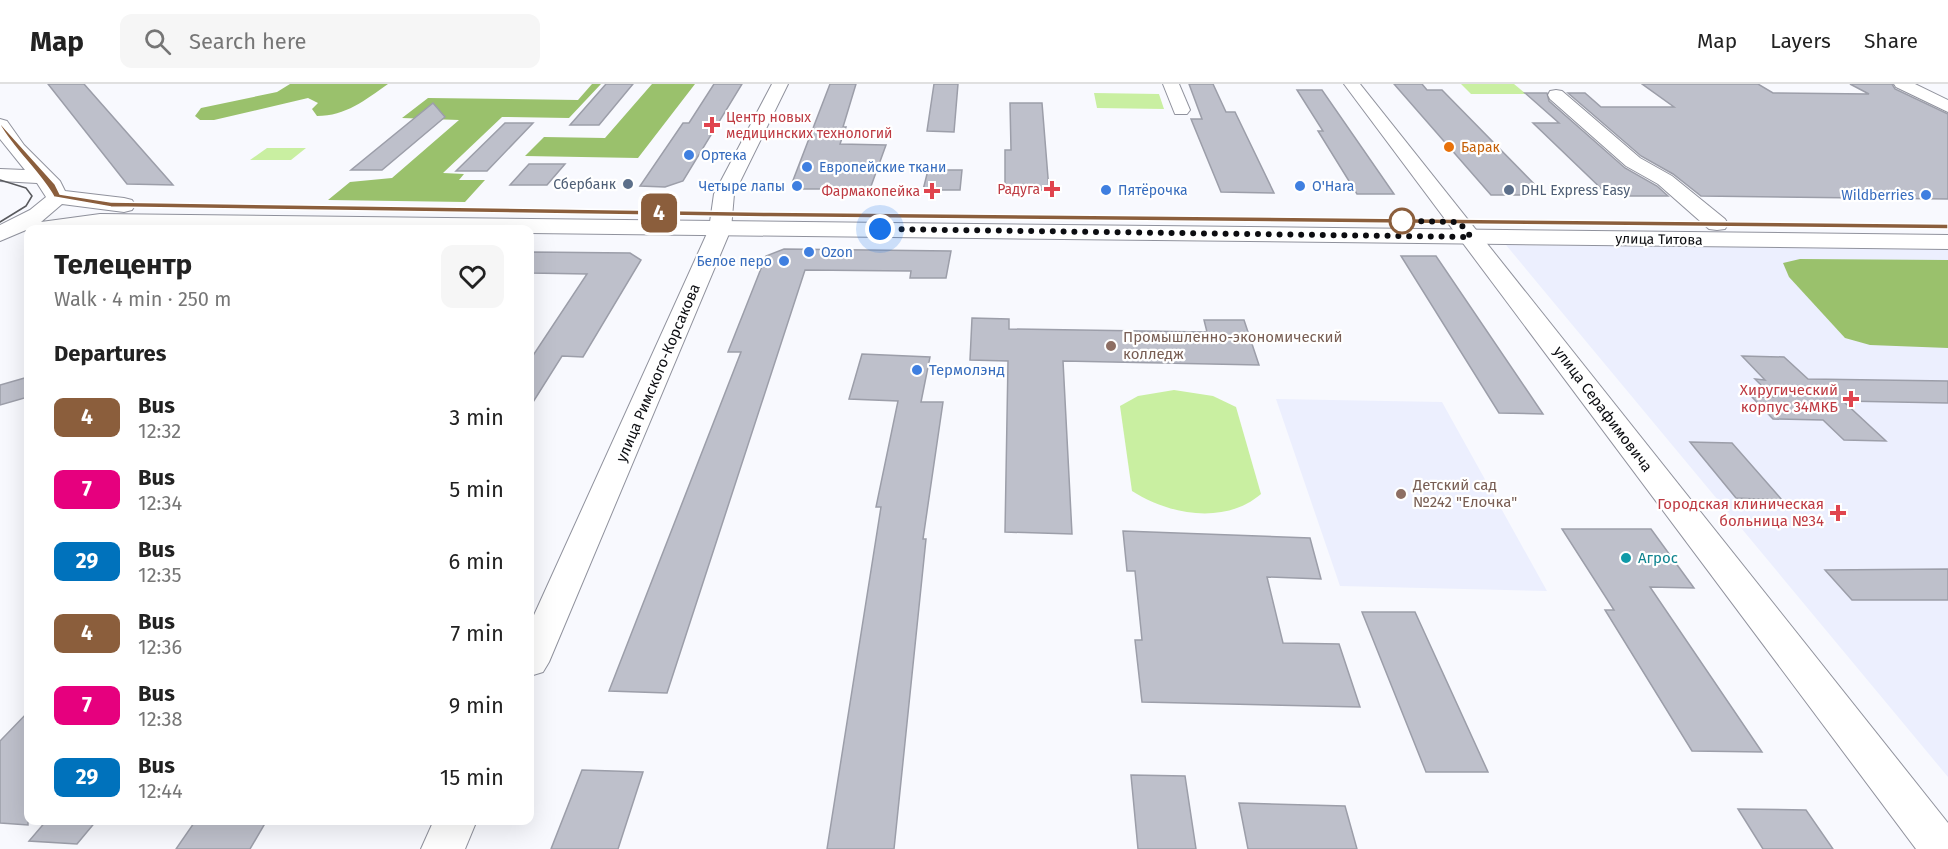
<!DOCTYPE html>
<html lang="en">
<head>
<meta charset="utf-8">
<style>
  body { margin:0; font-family:"Fira Sans",sans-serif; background:#f6f6f6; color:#222; height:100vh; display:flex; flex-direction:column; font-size:22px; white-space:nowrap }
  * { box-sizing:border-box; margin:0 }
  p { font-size:20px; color:#767676 }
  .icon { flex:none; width:33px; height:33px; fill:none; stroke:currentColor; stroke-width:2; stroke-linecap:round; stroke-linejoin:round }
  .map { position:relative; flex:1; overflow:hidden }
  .details { position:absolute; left:24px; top:141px; width:510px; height:600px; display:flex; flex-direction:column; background:#fff; border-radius:12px; box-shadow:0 6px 24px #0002 }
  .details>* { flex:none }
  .badge { padding:0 12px; border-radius:9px; font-size:21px; line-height:39px }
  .you { position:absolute; width:30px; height:30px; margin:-15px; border:4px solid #fff; border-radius:50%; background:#1a73e8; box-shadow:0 0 0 9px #1a73e833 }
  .map>.badge { position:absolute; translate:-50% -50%; box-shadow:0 0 0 3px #fff }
  h2 { padding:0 30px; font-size:22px; line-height:54px }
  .round { display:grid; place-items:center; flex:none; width:63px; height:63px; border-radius:12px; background:#f6f6f6 }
  .head { display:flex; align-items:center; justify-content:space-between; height:102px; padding:0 30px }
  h1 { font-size:28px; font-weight:700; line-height:45px }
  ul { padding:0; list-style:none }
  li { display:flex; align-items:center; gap:18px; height:72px; padding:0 30px }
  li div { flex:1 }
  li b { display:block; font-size:22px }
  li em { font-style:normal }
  li .badge { min-width:66px; font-weight:700; text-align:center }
  header { display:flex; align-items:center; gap:36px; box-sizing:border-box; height:84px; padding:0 30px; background:#fff; border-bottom:2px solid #e0e0e0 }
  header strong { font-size:28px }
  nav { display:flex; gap:33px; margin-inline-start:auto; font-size:21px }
  .search { width:420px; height:54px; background:#f6f6f6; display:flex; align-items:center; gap:15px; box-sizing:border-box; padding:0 21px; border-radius:12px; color:#767676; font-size:22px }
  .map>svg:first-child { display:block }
  .built { fill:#eceffe }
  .green { fill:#c9efa1 }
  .forest { fill:#9ac16c }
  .building { fill:#bec0cb; stroke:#9c9ea9; stroke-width:1.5 }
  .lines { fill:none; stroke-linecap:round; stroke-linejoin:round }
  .minor-casing { stroke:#90929d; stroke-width:2 }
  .major-casing { stroke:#90929d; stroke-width:2 }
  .minor { fill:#fff; fill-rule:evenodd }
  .major { fill:#fff; fill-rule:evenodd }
  .tram { stroke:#595a5e; stroke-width:1.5 }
  .line { fill:#8b5e3c; stroke:#fff; stroke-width:1.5 }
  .walk { stroke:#0c0d11; stroke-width:6; stroke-dasharray:0 10.8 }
  .health-dot { fill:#e0444e; stroke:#fff; stroke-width:2 }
  .food-dot { fill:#e8710a; stroke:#fff; stroke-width:2 }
  .shop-dot { fill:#3f7fe0; stroke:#fff; stroke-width:2 }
  .service-dot { fill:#5c6f8a; stroke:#fff; stroke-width:2 }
  .stop-dot { fill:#fff; stroke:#8b5e3c; stroke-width:3 }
  .education-dot { fill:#8d6e63; stroke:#fff; stroke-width:2 }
  .culture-dot { fill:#0f9aa8; stroke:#fff; stroke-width:2 }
  .labels { text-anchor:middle; stroke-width:4.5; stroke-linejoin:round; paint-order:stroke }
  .far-health-label { font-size:14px; fill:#be3a42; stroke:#fff; text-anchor:end }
  .far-food-label { font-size:14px; fill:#c56008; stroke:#fff; text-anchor:start }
  .far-shop-label { font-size:14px; fill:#366cbe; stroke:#fff; text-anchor:start }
  .far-service-label { font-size:14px; fill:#4e5e75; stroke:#fff; text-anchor:end }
  .far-street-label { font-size:14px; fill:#0c0d11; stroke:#fff }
  .education-label { font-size:15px; fill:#785e54; stroke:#fff; text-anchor:start }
  .shop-label { font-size:15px; fill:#366cbe; stroke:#fff; text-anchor:start }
  .street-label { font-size:15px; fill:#0c0d11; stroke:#fff }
  .health-label { font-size:15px; fill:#be3a42; stroke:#fff; text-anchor:end }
  .culture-label { font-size:15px; fill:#0d838f; stroke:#fff; text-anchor:start }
</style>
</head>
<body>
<header>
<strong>Map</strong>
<div class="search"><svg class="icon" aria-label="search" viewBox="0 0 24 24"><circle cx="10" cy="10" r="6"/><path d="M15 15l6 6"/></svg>Search here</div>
<nav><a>Map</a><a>Layers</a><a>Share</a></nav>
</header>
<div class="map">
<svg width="1948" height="765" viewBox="0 0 1948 765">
  <rect width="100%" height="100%" fill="#f8f9fe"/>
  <!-- built -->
  <g class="built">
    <path d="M1506,161L1948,165V693Z"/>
    <path d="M1276,315L1442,318L1547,507L1340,502Z"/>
  </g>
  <!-- green -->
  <g class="green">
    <path d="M1461,0H1514L1526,10H1471Z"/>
    <path d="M1094,9L1159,10L1164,25L1097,24Z"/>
    <path d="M267,64H306L291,76H250Z"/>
    <path d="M1174,306L1213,312L1236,323L1261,410C1225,441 1169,431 1132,407L1120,322L1138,312Z"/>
  </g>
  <!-- forest -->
  <g class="forest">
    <path d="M290,0H388C365,16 346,32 317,32L312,25L318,19L308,14L214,36H200L195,32L201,24L277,8Z"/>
    <path d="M592,0H601L569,34L502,33L443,89L464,90L459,96H485L465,118L328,116L350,98L392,94L459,36L402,34L428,14L578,16Z"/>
    <path d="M652,0H695L638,74L525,72L544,53L605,54Z"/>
    <path d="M1800,175L1948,176V264L1870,261L1845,254L1789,193L1783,179Z"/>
  </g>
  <!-- building -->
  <g class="building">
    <path d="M48,0H84L173,101L127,100Z"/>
    <path d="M606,0H633L599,41H570Z"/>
    <path d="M714,0H742L683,97L665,103L640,102L683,39H689Z"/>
    <path d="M830,0H856L843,43H846L840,60L886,61L870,105H802L792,99Z"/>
    <path d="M934,0H958L954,48L927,47Z"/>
    <path d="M1189,0H1213L1226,28H1235L1274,109L1221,108L1191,35H1202Z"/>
    <path d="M1394,0H1422L1427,6H1442L1545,111H1491Z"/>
    <path d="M1642,0H1758L1773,9L1869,10L1850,0H1892L1895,5L1948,30V115L1701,112L1673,90L1641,72L1568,9H1585L1601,23H1674Z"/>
    <path d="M1297,6H1322L1394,110H1357L1318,47H1323Z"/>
    <path d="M1525,9H1547L1549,17L1625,84L1657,102L1668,112H1609L1533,39H1559Z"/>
    <path d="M433,19L445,33L382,86H351Z"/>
    <path d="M1010,19H1042L1049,106H1005V66H1011Z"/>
    <path d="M505,39H533L487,87H456Z"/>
    <path d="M529,80H565L547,101H510Z"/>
    <path d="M928,86H962L960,106H923Z"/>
    <path d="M784,165L951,167L946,194H910L911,187L805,186L667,609L609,607L741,268H728L766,172Z"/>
    <path d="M530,168L630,169L641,176L583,273L562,272L530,323V276L587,190L530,189Z"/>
    <path d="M1401,172H1436L1543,330L1499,329Z"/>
    <path d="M972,234L1009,235V245L1207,248L1204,236H1244L1259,281L1063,277L1072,450L1005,448L1008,277L970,276Z"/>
    <path d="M862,270L930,273L921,318H943L923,455H926L894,765H827L881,423H876L898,317L849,315Z"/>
    <path d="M1742,272L1784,273L1808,295L1948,297V319L1843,317L1886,357L1844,356L1823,336L1773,335L1752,313H1773L1755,295L1765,296Z"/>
    <path d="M28,293V313L0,321V301Z"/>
    <path d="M1690,358L1732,359L1782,416L1736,414Z"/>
    <path d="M1562,445H1651L1694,504L1650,503L1762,668L1692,667L1605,526H1614Z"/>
    <path d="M1123,447L1310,454L1321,495L1267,493L1283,559L1339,560L1360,623L1142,618L1135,556H1142L1135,487H1127Z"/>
    <path d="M1948,485V516H1852L1825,486Z"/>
    <path d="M1362,528H1415L1488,688H1426Z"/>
    <path d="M28,628V741L0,739V657Z"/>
    <path d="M582,686L643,688L618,765H551Z"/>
    <path d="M1131,691L1185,692L1196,765H1138Z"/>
    <path d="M1239,719L1345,722L1357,765H1248Z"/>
    <path d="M1738,725L1806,726L1833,765H1763Z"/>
    <path d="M47,736H97L77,760L29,757Z"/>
    <path d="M196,736H267L250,765H176Z"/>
  </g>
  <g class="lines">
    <defs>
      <g id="minor">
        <path d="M772,0H788L734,110L731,145L549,578L543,588L530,592V540L709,145L714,110Z"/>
        <path d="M1163,0H1179L1190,26L1187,30H1175Z"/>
        <path d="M1344,0H1360L1948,739V765H1916Z"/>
        <path d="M1894,0H1915L1948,16V28L1896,3Z"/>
        <path d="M1556,6L1562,7L1640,74L1672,92L1725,135L1728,140L1725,145L1717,146L1709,145L1658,100L1626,82L1550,15L1548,11L1550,7Z"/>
        <path d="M434,736H477L465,765H421Z"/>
      </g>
      <path id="major" d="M0,35L7,37L24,61L60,97L65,107L124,114L132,116L135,121L132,126L124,128L62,120L41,138L100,130L1948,151V165L530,149V146H28V149L26,146L0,157V141L30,126L46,113L37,99L0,97V85L25,86L0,55Z"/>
    </defs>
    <!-- minor casing -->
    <use href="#minor" class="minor-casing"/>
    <!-- major casing -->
    <use href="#major" class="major-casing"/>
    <!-- minor -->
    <use href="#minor" class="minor"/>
    <!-- major -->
    <use href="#major" class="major"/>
    <!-- tram -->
    <path class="tram" d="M0,96L26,104L32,112L26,122L0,138"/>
  </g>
  <!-- line -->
  <path class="line" d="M0,39L55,100L60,110L111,118L770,128L1948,140V145L770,133L111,123L54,113C40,88 14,66 0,41Z"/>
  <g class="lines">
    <!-- walk -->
    <path class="walk" d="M880,145L1471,153L1459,138L1402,137"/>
  </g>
  <!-- markers -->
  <g class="health-dot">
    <path d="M709 32h6v6h6v6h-6v6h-6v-6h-6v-6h6z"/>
    <path d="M1049 96h6v6h6v6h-6v6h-6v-6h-6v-6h6z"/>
    <path d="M929 98h6v6h6v6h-6v6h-6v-6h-6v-6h6z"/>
    <path d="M1848 306h6v6h6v6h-6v6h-6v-6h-6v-6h6z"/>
    <path d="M1835 420h6v6h6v6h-6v6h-6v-6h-6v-6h6z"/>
  </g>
  <circle class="food-dot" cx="1449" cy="63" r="6"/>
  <g class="shop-dot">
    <circle cx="689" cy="71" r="6"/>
    <circle cx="807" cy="83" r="6"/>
    <circle cx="797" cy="102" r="6"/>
    <circle cx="1300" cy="102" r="6"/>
    <circle cx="1106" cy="106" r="6"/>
    <circle cx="1926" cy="111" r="6"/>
    <circle cx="809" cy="168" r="6"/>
    <circle cx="784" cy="177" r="6"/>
    <circle cx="917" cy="286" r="6"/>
  </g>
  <g class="service-dot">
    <circle cx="628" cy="100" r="6"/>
    <circle cx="1509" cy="106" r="6"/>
  </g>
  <circle class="stop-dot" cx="1402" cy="137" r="12"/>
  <g class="education-dot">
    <circle cx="1111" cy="262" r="6"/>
    <circle cx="1401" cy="410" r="6"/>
  </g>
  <circle class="culture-dot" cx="1626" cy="474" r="6"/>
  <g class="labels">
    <!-- far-health labels -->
    <g class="far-health-label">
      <text x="726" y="38" text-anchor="start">Центр новых<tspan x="726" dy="16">медицинских технологий</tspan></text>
      <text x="1040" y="110">Радуга</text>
      <text x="920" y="112">Фармакопейка</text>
    </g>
    <!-- far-food labels -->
    <g class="far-food-label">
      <text x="1461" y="68">Барак</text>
    </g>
    <!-- far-shop labels -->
    <g class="far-shop-label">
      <text x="701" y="76">Ортека</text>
      <text x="819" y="88">Европейские ткани</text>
      <text x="785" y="107" text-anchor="end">Четыре лапы</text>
      <text x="1312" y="107">O'Hara</text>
      <text x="1118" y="111">Пятёрочка</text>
      <text x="1914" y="116" text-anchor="end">Wildberries</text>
      <text x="821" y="173">Ozon</text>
      <text x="772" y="182" text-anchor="end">Белое перо</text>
    </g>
    <!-- far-service labels -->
    <g class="far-service-label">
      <text x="616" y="105">Сбербанк</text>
      <text x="1521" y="111" text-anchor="start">DHL Express Easy</text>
    </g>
    <!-- far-street labels -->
    <g class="far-street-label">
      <text transform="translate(1659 155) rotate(1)" y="5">улица Титова</text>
    </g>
    <!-- education labels -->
    <g class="education-label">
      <text x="1123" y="258">Промышленно-экономический<tspan x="1123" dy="17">колледж</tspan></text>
      <text x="1413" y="406">Детский сад<tspan x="1413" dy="17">№242 "Елочка"</tspan></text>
    </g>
    <!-- shop labels -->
    <g class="shop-label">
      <text x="929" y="291">Термолэнд</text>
    </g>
    <!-- street labels -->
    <g class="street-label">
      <text transform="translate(658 289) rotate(-67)" y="5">улица Римского-Корсакова</text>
      <text transform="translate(1603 325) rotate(53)" y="5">улица Серафимовича</text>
    </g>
    <!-- health labels -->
    <g class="health-label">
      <text x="1838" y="311">Хиругический<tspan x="1838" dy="17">корпус 34МКБ</tspan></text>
      <text x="1824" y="425">Городская клиническая<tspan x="1824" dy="17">больница №34</tspan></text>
    </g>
    <!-- culture labels -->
    <g class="culture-label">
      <text x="1638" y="479">Агрос</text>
    </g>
  </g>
</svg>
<div class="you" style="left:880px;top:145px"></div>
<b class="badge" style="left:659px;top:129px;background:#8b5e3c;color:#fff">4</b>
<section class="details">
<div class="head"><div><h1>Телецентр</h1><p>Walk · 4 min · 250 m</p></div><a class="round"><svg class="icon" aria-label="heart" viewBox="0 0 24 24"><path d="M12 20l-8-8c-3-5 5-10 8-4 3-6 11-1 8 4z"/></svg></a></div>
<h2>Departures</h2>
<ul>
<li><span class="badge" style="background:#8b5e3c;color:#fff">4</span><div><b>Bus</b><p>12:32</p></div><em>3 min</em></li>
<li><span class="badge" style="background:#e6007e;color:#fff">7</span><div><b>Bus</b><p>12:34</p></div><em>5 min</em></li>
<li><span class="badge" style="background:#0072bc;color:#fff">29</span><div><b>Bus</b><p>12:35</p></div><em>6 min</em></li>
<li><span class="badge" style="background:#8b5e3c;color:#fff">4</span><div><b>Bus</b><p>12:36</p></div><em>7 min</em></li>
<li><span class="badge" style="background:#e6007e;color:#fff">7</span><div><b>Bus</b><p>12:38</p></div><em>9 min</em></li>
<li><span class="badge" style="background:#0072bc;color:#fff">29</span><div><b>Bus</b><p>12:44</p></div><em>15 min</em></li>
</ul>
</section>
</div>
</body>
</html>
